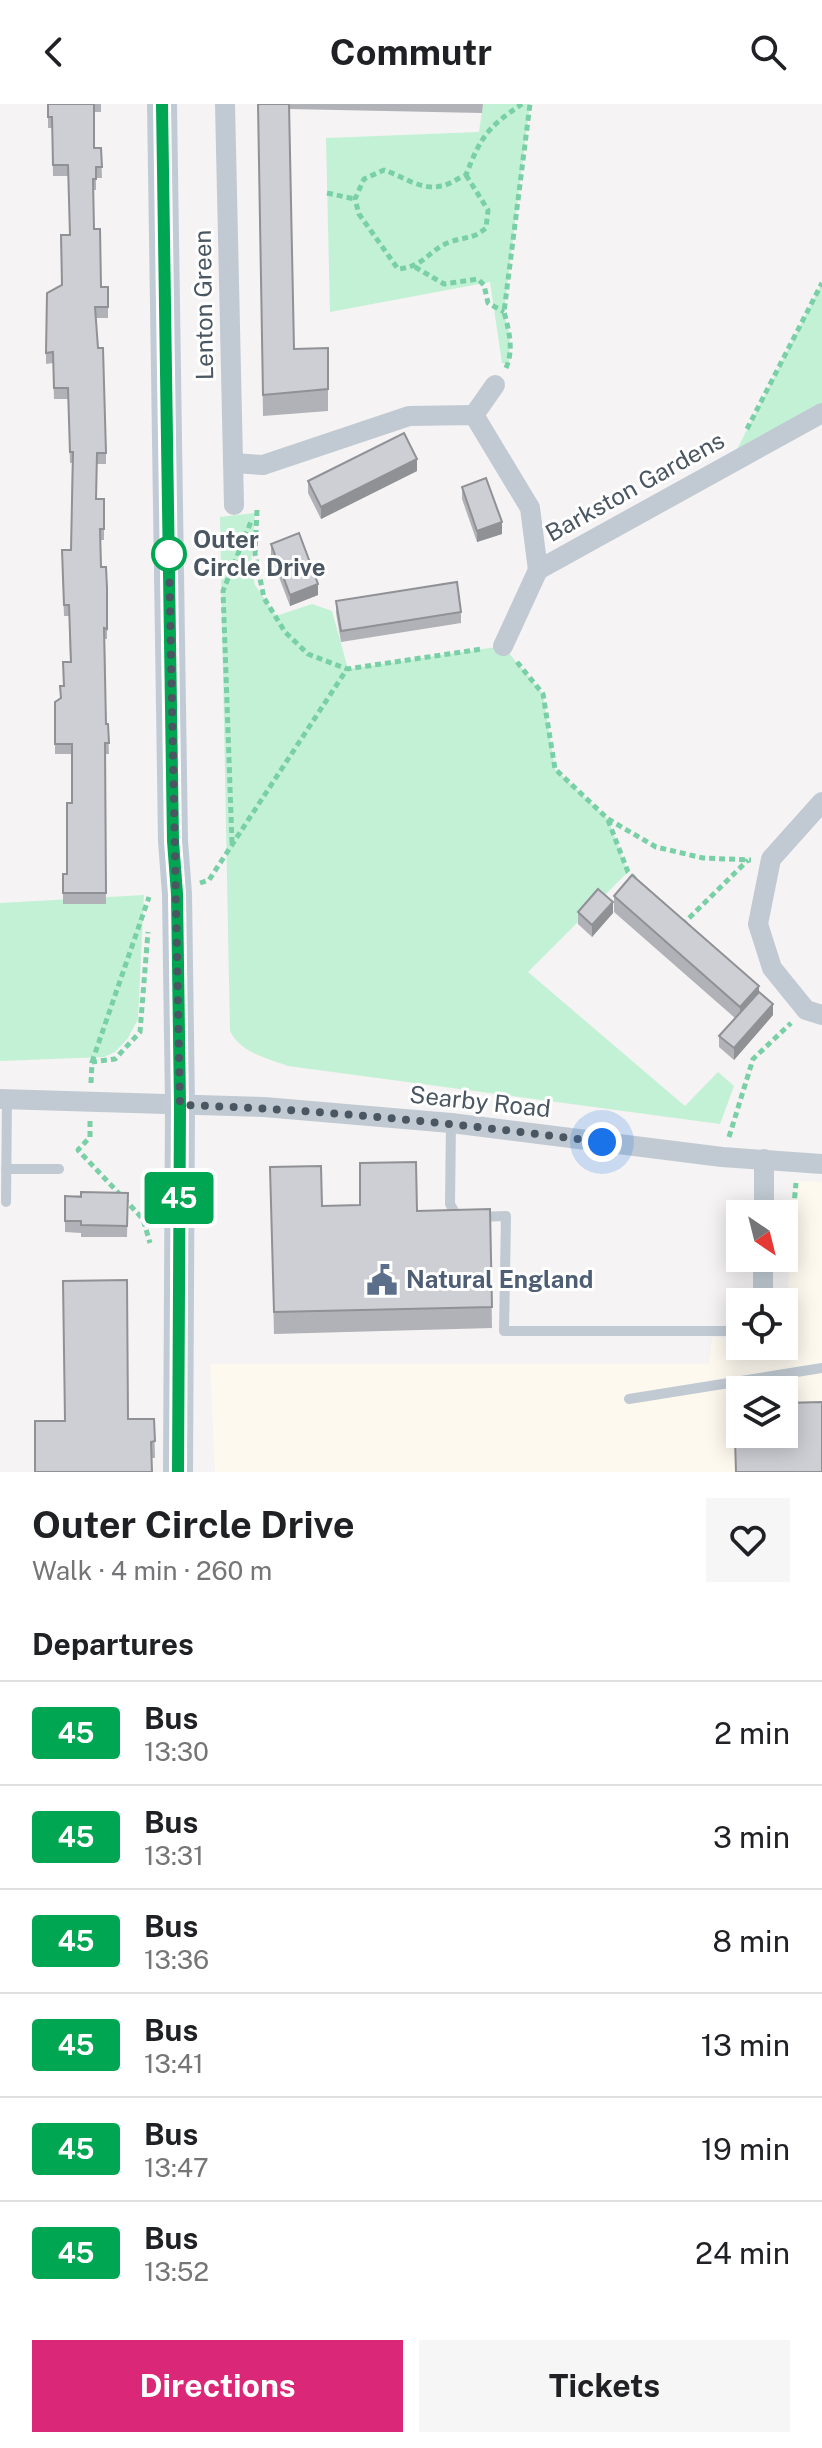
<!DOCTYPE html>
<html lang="en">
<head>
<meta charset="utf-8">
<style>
  body { margin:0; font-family:"Public Sans",sans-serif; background:#f6f6f6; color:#202124; height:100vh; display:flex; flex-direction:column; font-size:30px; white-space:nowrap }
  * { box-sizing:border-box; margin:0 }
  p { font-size:26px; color:#757577 }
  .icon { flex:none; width:44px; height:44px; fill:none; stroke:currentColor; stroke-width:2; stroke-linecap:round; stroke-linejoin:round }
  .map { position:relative; height:1368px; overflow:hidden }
  .details { display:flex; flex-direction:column; background:#fff; flex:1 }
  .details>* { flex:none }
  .badge { padding:0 16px; border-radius:6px; font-size:28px; line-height:52px }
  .needle { width:52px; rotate:145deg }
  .tools { position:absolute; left:726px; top:1096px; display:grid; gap:16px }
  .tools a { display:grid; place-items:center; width:72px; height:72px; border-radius:0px; background:#fff; box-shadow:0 4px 20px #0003; font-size:40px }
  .you { position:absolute; width:40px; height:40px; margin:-20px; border:6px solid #fff; border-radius:50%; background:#1a73e8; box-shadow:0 0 0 12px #1a73e833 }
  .map>.badge { position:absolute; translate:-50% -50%; box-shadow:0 0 0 4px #fff }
  h2 { padding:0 32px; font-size:30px; line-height:72px }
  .round { display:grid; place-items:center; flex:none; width:84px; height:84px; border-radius:0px; background:#f6f6f6 }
  .summary { display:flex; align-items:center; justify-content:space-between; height:136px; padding:0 32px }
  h1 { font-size:38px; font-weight:700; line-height:60px }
  .cta { display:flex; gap:16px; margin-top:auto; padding:16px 32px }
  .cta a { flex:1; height:92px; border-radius:0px; background:#db2777; color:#fff; font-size:32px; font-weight:700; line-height:92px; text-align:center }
  .cta a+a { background:#f6f6f6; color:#202124 }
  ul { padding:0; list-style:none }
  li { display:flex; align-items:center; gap:24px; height:104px; padding:0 32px; border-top:2px solid #e0e0e0 }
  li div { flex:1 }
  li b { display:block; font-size:30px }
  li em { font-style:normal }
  li .badge { min-width:88px; font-weight:700; text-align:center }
  header { display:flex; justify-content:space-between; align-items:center; height:104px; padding:0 32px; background:#fff; font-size:36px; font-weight:700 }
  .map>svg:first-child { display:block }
  .commercial { fill:#fdf9ef; fill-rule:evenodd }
  .green { fill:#c3f1d5 }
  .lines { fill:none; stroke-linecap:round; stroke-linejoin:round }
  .path { stroke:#7ad0a6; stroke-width:5; stroke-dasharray:6 4; stroke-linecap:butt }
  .lane { stroke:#c1cad2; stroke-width:10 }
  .street { stroke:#c1cad2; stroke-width:20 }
  .secondary { stroke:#c1cbd6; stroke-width:30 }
  .wall { fill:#b0b2b7 }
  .shaded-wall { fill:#909195 }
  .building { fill:#cdcfd5; stroke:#909195; stroke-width:2 }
  .line-casing { stroke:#fff; stroke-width:18 }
  .line { stroke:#00a651; stroke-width:12 }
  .walk { stroke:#4a5661; stroke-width:8; stroke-dasharray:0 14.4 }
  .stop-dot { fill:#fff; stroke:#00a651; stroke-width:4 }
  .labels { text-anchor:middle; stroke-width:6; stroke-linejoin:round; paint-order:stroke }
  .street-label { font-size:24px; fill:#4a5661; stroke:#fff }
  .stop-label { font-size:24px; font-weight:bold; fill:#4a5661; stroke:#fff; text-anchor:start }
  .service-label { font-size:24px; font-weight:bold; fill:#4e5e75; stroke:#fff; text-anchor:start }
</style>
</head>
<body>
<header><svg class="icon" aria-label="back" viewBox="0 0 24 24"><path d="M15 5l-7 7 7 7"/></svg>Commutr<svg class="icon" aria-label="search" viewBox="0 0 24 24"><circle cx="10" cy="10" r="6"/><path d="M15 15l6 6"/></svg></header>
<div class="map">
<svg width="822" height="1368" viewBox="0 0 822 1368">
  <rect width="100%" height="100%" fill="#f5f3f3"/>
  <!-- commercial -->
  <path class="commercial" d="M796,1077L822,1078V1368H215L210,1260H709L712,1233L740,1235V1242H784ZM740,1286H784V1330H740Z"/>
  <!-- green -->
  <g class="green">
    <path d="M483,0H530L504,208L510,233L509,260L502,259L490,178L330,208L326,34L479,28Z"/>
    <path d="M822,179V309L729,361Z"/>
    <path d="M255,409L251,462L255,481L276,512L312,500L332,507L348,565L503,542L543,590L555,665L608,715L628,768L528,868L685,1002L718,968L734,982L720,1020L288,962C266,954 241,949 230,927L220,413Z"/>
    <path d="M144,791L138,915L128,934L115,948L104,953L0,957V799Z"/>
  </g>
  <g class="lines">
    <!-- path -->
    <g class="path">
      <path d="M466,71L488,106L486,124C472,136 466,132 450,138C428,146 426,162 398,165L359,110L355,95L364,75L384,66C402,72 422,87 441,82C449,81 458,74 466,71C481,32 488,23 522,0"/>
      <path d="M327,89L355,95"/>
      <path d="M415,163L444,180L478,175L484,181L488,199L504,208"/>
      <path d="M506,264C514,246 509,226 504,208L530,0"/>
      <path d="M747,325L822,179"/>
      <path d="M257,406L255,450L264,494L285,528L308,550L347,565"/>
      <path d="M517,558L543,590L555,665L608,715L656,743L703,754L751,756"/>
      <path d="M608,716L628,768L635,775"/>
      <path d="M232,739L223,487L252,415"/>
      <path d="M200,779L209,776L347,565L482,545"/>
      <path d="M682,821L748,756"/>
      <path d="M92,958L149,793"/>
      <path d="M91,979L92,958L115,955L140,928L148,828"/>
      <path d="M90,1017V1033L78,1046L143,1115L150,1139"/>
      <path d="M729,1033L753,955L791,919"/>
      <path d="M788,1164L796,1079"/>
      <path d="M777,1254L778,1242"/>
    </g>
    <!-- lane -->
    <g class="lane">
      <path d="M451,1019L450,1100L455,1109L462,1112"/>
      <path d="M6,1065H59"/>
      <path d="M6,1098L7,995"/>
      <path d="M477,1113L506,1112L504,1227H740"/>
      <path d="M629,1295L822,1264"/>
    </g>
    <!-- street -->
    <g class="street">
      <path d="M225,0L234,401"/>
      <path d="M474,311L495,281"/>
      <path d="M233,359L263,361L409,312L474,311L530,404L538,466L822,309"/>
      <path d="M503,542L538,466"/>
      <path d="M822,698L771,755L758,820L772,864L806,906L822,911"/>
      <path d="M0,995L264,1003L451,1019L722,1053L822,1060"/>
      <path d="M764,1110V1055"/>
      <path d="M763,1198V1154"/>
    </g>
    <!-- secondary -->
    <path class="secondary" d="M162,0L173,737L177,790L180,1001L178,1368"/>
  </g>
  <!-- wall -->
  <g class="wall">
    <path d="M48,0H101V8H94V44H101L102,74H96V86H93L94,125L101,183H108V214H96L106,349V360H97L96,395H104V436H100L101,463L107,484V535H105L106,620H108L109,650H105L106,800H63V770H67L72,699V650H55V598L60,594L70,558L69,512H64L62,457L71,446L72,359H70L68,295H54L53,259L46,260V249L62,181L70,131L68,72H53L52,24H48Z"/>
    <path d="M258,0H483L482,9L289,5L294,245L328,244V307L263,312Z"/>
    <path d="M417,367L321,415L308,389V377Z"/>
    <path d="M462,383L502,430L477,438L462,395Z"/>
    <path d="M271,440L318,491L290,502L271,452Z"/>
    <path d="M336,497L461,508V519L341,538L336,509Z"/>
    <path d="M614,792L759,888L773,911L734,956L719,943V932L735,914L614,808Z"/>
    <path d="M578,808L613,809L592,833L578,820Z"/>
    <path d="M270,1063L322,1102L417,1107L490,1105L492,1224L274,1230Z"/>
    <path d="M128,1089L127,1133H81V1129L65,1128V1092Z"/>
    <path d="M128,1315H154L155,1354H152Z"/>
  </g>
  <!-- shaded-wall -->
  <g class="shaded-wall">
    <path d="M417,355V367L321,415V403Z"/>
    <path d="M502,418V430L477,438V427Z"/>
    <path d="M318,480V491L290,502V491Z"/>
    <path d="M613,798V809L592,833V821Z"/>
    <path d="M759,882V898L740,919V903Z"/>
    <path d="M773,900V911L734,956V944Z"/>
  </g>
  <!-- building -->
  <g class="building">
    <path d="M48,0H94V44H101L102,63H96V75H93L94,125H100L101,183H108V203H95L98,244H103L106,349H97L96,395H104V425H100L101,463H106L107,484V525L104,524L106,620H108L109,639H105L106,789H63V770H67V699H72V640H55V598L61,594L60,582H64L63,558H71L69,501H64L62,446H71L73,348H70L68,284H54L53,248L46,249L47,189L62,181L61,131H70L68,61H53L52,13H48Z"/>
    <path d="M258,0H289L294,245L328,244V285L263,291Z"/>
    <path d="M404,329L417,355L321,403L308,377Z"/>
    <path d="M486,374L502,418L477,427L462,383Z"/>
    <path d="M299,429L318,480L290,491L271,440Z"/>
    <path d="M457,478L461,508L341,527L336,497Z"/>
    <path d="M632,771L759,882L740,903L614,792Z"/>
    <path d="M598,785L613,798L592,821L578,808Z"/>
    <path d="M759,888L773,900L734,944L719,932Z"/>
    <path d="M416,1058L417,1107L490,1105L492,1203L274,1208L270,1063L321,1062L322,1102L360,1101V1059Z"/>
    <path d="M81,1088L128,1089L127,1122L81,1121V1117H65V1092L81,1093Z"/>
    <path d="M127,1176L128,1315H154L155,1337L151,1338L152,1368H35V1317H65L63,1177Z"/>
    <path d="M822,1298V1368H736L734,1301L740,1300V1330H784V1299Z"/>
  </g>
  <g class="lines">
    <defs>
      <path id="line" d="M162,0L173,737L177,790L180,1001L178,1368"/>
    </defs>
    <!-- line casing -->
    <use href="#line" class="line-casing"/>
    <!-- line -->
    <use href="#line" class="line"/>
    <!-- walk -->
    <path class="walk" d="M169,450L180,1001C321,1005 461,1020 602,1038"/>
  </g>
  <!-- icons -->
  <defs>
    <symbol id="civic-bare" viewBox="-9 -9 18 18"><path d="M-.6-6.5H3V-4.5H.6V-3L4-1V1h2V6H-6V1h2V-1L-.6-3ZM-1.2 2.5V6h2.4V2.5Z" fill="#5c6f8a" stroke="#fff" stroke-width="2.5" paint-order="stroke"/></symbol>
  </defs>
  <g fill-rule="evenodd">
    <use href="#civic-bare" x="360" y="1154" width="44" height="44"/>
  </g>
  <!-- markers -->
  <circle class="stop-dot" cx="169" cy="450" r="16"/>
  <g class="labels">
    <!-- street labels -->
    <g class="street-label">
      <text transform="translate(204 201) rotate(-91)" y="8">Lenton Green</text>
      <text transform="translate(635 383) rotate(-29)" y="8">Barkston Gardens</text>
      <text transform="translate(480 998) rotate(6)" y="8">Searby Road</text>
    </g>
    <!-- stop labels -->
    <g class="stop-label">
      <text x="193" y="444">Outer<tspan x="193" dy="28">Circle Drive</tspan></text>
    </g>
    <!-- service labels -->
    <g class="service-label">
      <text x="406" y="1184">Natural England</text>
    </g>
  </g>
</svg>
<div class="tools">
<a><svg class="needle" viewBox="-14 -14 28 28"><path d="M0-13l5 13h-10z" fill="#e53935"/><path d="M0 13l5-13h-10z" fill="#757577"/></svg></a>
<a><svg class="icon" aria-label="locate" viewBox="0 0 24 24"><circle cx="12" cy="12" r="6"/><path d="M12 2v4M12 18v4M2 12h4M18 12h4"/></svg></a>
<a><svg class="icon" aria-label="layers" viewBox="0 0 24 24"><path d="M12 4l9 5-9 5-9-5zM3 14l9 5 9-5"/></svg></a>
</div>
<div class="you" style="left:602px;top:1038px"></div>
<b class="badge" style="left:179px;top:1094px;background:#00a651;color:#fff">45</b>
</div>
<section class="details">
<div class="summary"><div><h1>Outer Circle Drive</h1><p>Walk · 4 min · 260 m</p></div><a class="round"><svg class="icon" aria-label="heart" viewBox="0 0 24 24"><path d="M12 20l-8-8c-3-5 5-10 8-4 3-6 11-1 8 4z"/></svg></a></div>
<h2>Departures</h2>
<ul>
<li><span class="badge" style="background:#00a651;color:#fff">45</span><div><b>Bus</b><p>13:30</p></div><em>2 min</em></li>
<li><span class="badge" style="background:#00a651;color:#fff">45</span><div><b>Bus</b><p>13:31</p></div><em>3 min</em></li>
<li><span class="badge" style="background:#00a651;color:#fff">45</span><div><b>Bus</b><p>13:36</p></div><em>8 min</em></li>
<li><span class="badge" style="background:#00a651;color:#fff">45</span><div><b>Bus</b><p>13:41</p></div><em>13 min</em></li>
<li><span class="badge" style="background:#00a651;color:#fff">45</span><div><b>Bus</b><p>13:47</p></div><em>19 min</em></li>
<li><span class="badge" style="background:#00a651;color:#fff">45</span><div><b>Bus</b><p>13:52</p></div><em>24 min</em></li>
</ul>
<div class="cta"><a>Directions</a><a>Tickets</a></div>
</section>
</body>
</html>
